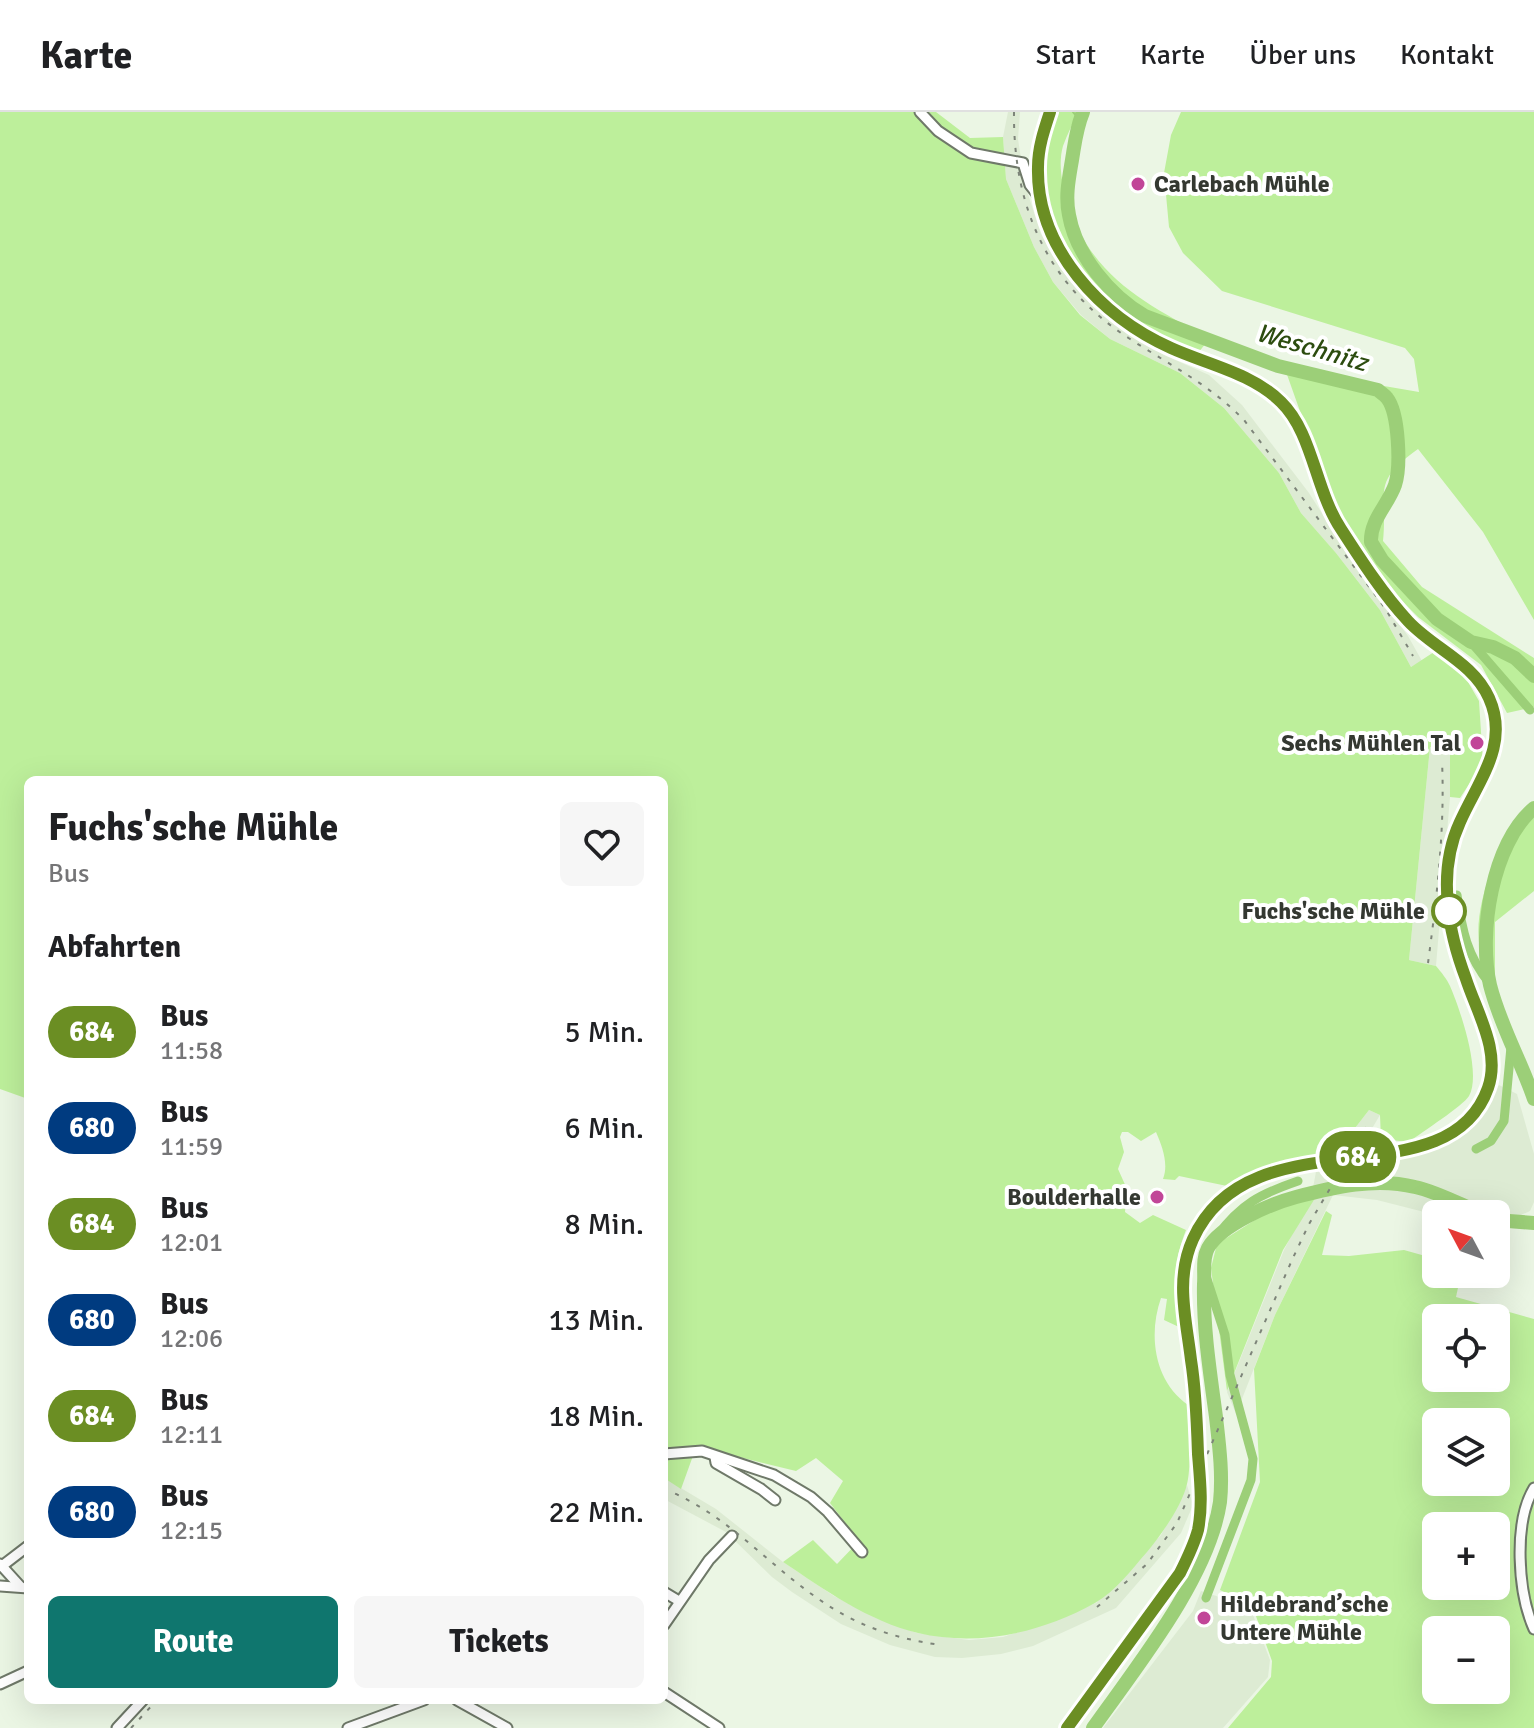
<!DOCTYPE html>
<html lang="de">
<head>
<meta charset="utf-8">
<style>
  body { margin:0; font-family:Signika,sans-serif; background:#f6f6f6; color:#202124; height:100vh; display:flex; flex-direction:column; font-size:30px; white-space:nowrap }
  * { box-sizing:border-box; margin:0 }
  p { font-size:26px; color:#757577 }
  .icon { flex:none; width:44px; height:44px; fill:none; stroke:currentColor; stroke-width:2; stroke-linecap:round; stroke-linejoin:round }
  .map { position:relative; flex:1; overflow:hidden }
  .drawer { position:absolute; left:24px; top:664px; width:644px; height:928px; display:flex; flex-direction:column; background:#fff; border-radius:12px; box-shadow:0 8px 32px #0002 }
  .drawer>* { flex:none }
  .badge { padding:0 16px; border-radius:26px; font-size:28px; line-height:52px }
  .needle { width:52px; rotate:311deg }
  .tools { position:absolute; left:1422px; top:1088px; display:grid; gap:16px }
  .tools a { display:grid; place-items:center; width:88px; height:88px; border-radius:12px; background:#fff; box-shadow:0 8px 32px #0002; font-size:40px }
  .map>.badge { position:absolute; translate:-50% -50%; box-shadow:0 0 0 4px #fff }
  h2 { padding:0 24px; font-size:30px; line-height:72px }
  .round { display:grid; place-items:center; flex:none; width:84px; height:84px; border-radius:12px; background:#f6f6f6 }
  .summary { display:flex; align-items:center; justify-content:space-between; height:136px; padding:0 24px }
  h1 { font-size:38px; font-weight:700; line-height:60px }
  .button { display:flex; gap:16px; margin-top:auto; padding:16px 24px }
  .button a { flex:1; height:92px; border-radius:12px; background:#0f766e; color:#fff; font-size:32px; font-weight:700; line-height:92px; text-align:center }
  .button a+a { background:#f6f6f6; color:#202124 }
  ul { padding:0; list-style:none }
  li { display:flex; align-items:center; gap:24px; height:96px; padding:0 24px }
  li div { flex:1 }
  li b { display:block; font-size:30px }
  li em { font-style:normal }
  li .badge { min-width:88px; font-weight:700; text-align:center }
  header { display:flex; align-items:center; gap:48px; box-sizing:border-box; height:112px; padding:0 40px; background:#fff; border-bottom:2px solid #e0e0e0 }
  header strong { font-size:38px }
  nav { display:flex; gap:44px; margin-inline-start:auto; font-size:28px }
  .map>svg:first-child { display:block }
  .built { fill:#ddebd3 }
  .green { fill:#bdef9b; fill-rule:evenodd }
  .lines { fill:none; stroke-linecap:round; stroke-linejoin:round }
  .stream { stroke:#9ccf78; stroke-width:2 }
  .canal { stroke:#9ccf78; stroke-width:9 }
  .river { stroke:#9ccf78; stroke-width:14 }
  .minor-casing { stroke:#6f7969; stroke-width:13 }
  .secondary-casing { stroke:#6f7969; stroke-width:16 }
  .minor { stroke:#fff; stroke-width:9 }
  .secondary { stroke:#fff; stroke-width:12 }
  .rail { stroke:#7d8479; stroke-width:2; stroke-dasharray:4 8; stroke-linecap:butt }
  .line-casing { stroke:#fff; stroke-width:18 }
  .line { stroke:#6b8e23; stroke-width:12 }
  .poi-dot { fill:#c14698; stroke:#fff; stroke-width:3 }
  .stop-dot { fill:#fff; stroke:#6b8e23; stroke-width:4 }
  .labels { text-anchor:middle; stroke-width:8; stroke-linejoin:round; paint-order:stroke }
  .poi-label { font-size:24px; font-weight:bold; fill:#343831; stroke:#fff; text-anchor:start }
  .stop-label { font-size:24px; font-weight:bold; fill:#343831; stroke:#fff; text-anchor:end }
  .water-label { font-size:26px; font-style:italic; fill:#2c4c0f; stroke:#fff }
</style>
</head>
<body>
<header>
<strong>Karte</strong>
<nav><a>Start</a><a>Karte</a><a>Über uns</a><a>Kontakt</a></nav>
</header>
<div class="map">
<svg width="1534" height="1616" viewBox="0 0 1534 1616">
  <rect width="100%" height="100%" fill="#ebf6e4"/>
  <!-- built -->
  <g class="built">
    <path d="M1008,0H1020L1018,27L1025,73L1041,122L1061,157L1092,193L1114,212L1164,243L1209,263L1242,293L1309,381L1339,428L1408,524L1422,549L1411,555L1380,498L1336,441L1301,401L1279,361L1224,296L1180,261L1110,227L1081,203L1053,170L1034,135L1006,67L1003,25Z"/>
    <path d="M1450,633V685L1436,854L1409,848L1430,635Z"/>
    <path d="M1499,973L1517,982L1534,1042V1090L1530,1099L1514,1106L1496,1107V1102L1436,1103L1377,1088L1333,1083L1275,1203L1236,1302L1227,1280L1284,1138L1300,1107L1317,1083L1321,1082L1312,1081L1316,1060L1405,1045L1435,1036L1477,1012Z"/>
    <path d="M1369,998L1380,1003L1358,1040L1338,1038Z"/>
    <path d="M664,1366L716,1397L783,1450L834,1484L876,1506L917,1521L969,1528L1003,1525L1046,1511L1096,1491L1161,1423L1187,1373L1193,1393L1181,1421L1116,1496L1033,1534L1001,1542L962,1546L935,1545L890,1533L841,1512L792,1480L772,1465L726,1420L664,1387Z"/>
    <path d="M1201,1479L1250,1495L1270,1548L1268,1565L1223,1616H1103L1193,1499Z"/>
  </g>
  <!-- green -->
  <g class="green">
    <path d="M0,0H936L970,26L1003,25L1006,67L1034,135L1053,170L1080,203L1110,227L1180,261L1224,296L1279,361L1301,401L1336,441L1380,498L1411,555L1434,540L1464,563L1479,589L1483,651L1460,686L1450,685V633L1430,635L1409,848L1436,854C1441,860 1447,867 1450,874C1460,897 1482,961 1469,984C1463,994 1422,1020 1409,1030L1381,1027L1380,1003L1369,998L1338,1038C1299,1046 1262,1053 1227,1074L1179,1064L1175,1068L1163,1067C1169,1052 1162,1034 1156,1020L1141,1029L1128,1020H1122L1120,1025L1124,1040L1118,1057L1127,1077L1125,1100L1140,1111L1153,1103L1186,1118C1173,1151 1173,1179 1179,1215L1164,1208L1167,1187L1161,1186C1148,1223 1154,1269 1188,1293C1188,1315 1192,1352 1187,1372C1182,1394 1161,1423 1147,1440C1131,1458 1116,1479 1095,1491C1041,1521 978,1535 918,1521C868,1509 825,1478 783,1450L813,1428L837,1452L859,1429L830,1391L843,1369L816,1346L796,1359L739,1345L694,1341L681,1377L664,1366V668H28V987L0,977Z"/>
    <path d="M1057,0H1078C1073,11 1067,23 1063,34C1058,51 1062,73 1067,89C1090,164 1145,192 1210,226L1198,241C1176,231 1153,222 1133,207C1063,157 1024,84 1057,0Z"/>
    <path d="M1181,0H1534V508L1483,420L1418,337C1370,371 1388,379 1383,429L1422,475L1534,546V595L1507,601L1481,553L1418,505L1398,485L1342,408L1328,378L1285,257L1419,280L1414,247L1405,236L1222,179L1183,141L1169,115L1164,61L1171,23Z"/>
    <path d="M1534,696V779L1495,810V869C1491,860 1484,850 1481,841C1469,798 1500,722 1534,696Z"/>
    <path d="M1317,1083L1283,1138L1227,1279L1211,1156L1217,1132L1266,1101Z"/>
    <path d="M1326,1099L1332,1103L1322,1143L1349,1144L1404,1138L1436,1147V1162H1461L1456,1185L1534,1207V1616H1228L1271,1565L1272,1549L1252,1493L1220,1478L1260,1370L1254,1257L1275,1203ZM1436,1206H1496V1266H1436ZM1436,1310H1496V1370H1436ZM1436,1414H1496V1474H1436ZM1436,1518H1496V1578H1436Z"/>
  </g>
  <g class="lines">
    <!-- stream -->
    <path class="stream" d="M1073,0L1079,7"/>
    <!-- canal -->
    <g class="canal">
      <path d="M1471,530L1530,598"/>
      <path d="M1457,783C1462,818 1467,844 1490,872"/>
      <path d="M1476,1037L1491,1029L1504,1009L1511,935"/>
      <path d="M1217,1124C1241,1092 1260,1082 1298,1069"/>
      <path d="M1205,1161L1225,1223L1230,1263L1253,1347L1251,1368L1206,1486"/>
    </g>
    <!-- river -->
    <g class="river">
      <path d="M1083,0C1076,17 1075,30 1072,48C1069,66 1065,84 1069,103C1076,143 1110,184 1145,204L1278,254L1378,278C1381,281 1385,283 1387,286C1399,301 1401,355 1395,373C1388,393 1370,408 1371,430L1382,448L1437,507L1471,530L1493,535L1515,546L1534,564"/>
      <path d="M1534,696C1492,732 1478,821 1490,873C1500,913 1521,949 1534,987"/>
      <path d="M1496,1108L1534,1111"/>
      <path d="M1093,1616C1137,1554 1209,1465 1220,1390C1223,1362 1219,1332 1216,1305C1210,1260 1203,1217 1204,1172C1205,1160 1202,1147 1208,1136C1221,1113 1270,1092 1296,1085C1334,1075 1376,1065 1415,1075C1438,1080 1461,1093 1483,1102"/>
    </g>
    <defs>
      <g id="minor">
        <path d="M920,0L938,19L971,41L1023,51L1030,73L1041,87"/>
        <path d="M664,1342L702,1339L774,1363L811,1385L828,1400L862,1440"/>
        <path d="M715,1345L716,1351L761,1377L775,1388"/>
        <path d="M1534,1376C1513,1411 1518,1481 1534,1517"/>
        <path d="M0,1452L20,1474"/>
        <path d="M2,1454L28,1434"/>
        <path d="M0,1474L28,1476"/>
        <path d="M664,1480L679,1489"/>
        <path d="M664,1513L709,1448L732,1424"/>
        <path d="M0,1572L28,1559"/>
        <path d="M664,1580L719,1616"/>
        <path d="M457,1588L507,1616"/>
        <path d="M117,1616L143,1588"/>
        <path d="M348,1616L424,1588"/>
      </g>
      <path id="secondary" d="M1050,0C1044,18 1038,36 1038,55C1037,137 1101,205 1171,236C1206,252 1252,261 1281,290C1313,321 1315,378 1341,417C1361,448 1383,482 1408,509C1434,537 1473,550 1489,586C1510,633 1478,669 1460,710C1448,736 1445,765 1448,793C1450,819 1457,843 1466,867C1477,901 1501,939 1488,976C1448,1090 1250,1000 1193,1127C1175,1166 1186,1206 1191,1248C1196,1279 1197,1311 1198,1342C1200,1367 1203,1393 1198,1418C1194,1433 1187,1447 1180,1461L1067,1616"/>
    </defs>
    <!-- minor casing -->
    <use href="#minor" class="minor-casing"/>
    <!-- secondary casing -->
    <use href="#secondary" class="secondary-casing"/>
    <!-- minor -->
    <use href="#minor" class="minor"/>
    <!-- secondary -->
    <use href="#secondary" class="secondary"/>
    <!-- rail -->
    <g class="rail">
      <path d="M1014,0C1013,96 1048,174 1130,227C1170,253 1210,273 1244,308L1385,496L1413,544"/>
      <path d="M1428,851C1437,784 1445,716 1442,649"/>
      <path d="M664,1377C726,1401 767,1452 820,1488C857,1514 897,1527 941,1533"/>
      <path d="M1097,1495L1147,1452L1177,1411L1292,1148L1309,1112L1370,1009"/>
      <path d="M131,1616L157,1588"/>
    </g>
  </g>
  <g class="lines">
    <defs>
      <path id="line" d="M1050,0C1044,18 1038,36 1038,55C1036,136 1101,205 1171,236C1206,252 1252,261 1281,290C1313,321 1315,378 1341,417C1361,448 1383,482 1408,509C1434,537 1473,550 1489,586C1510,633 1478,669 1460,710C1448,736 1445,765 1448,793C1450,819 1457,843 1466,867C1477,901 1501,939 1488,976C1448,1090 1250,1000 1193,1127C1175,1167 1186,1206 1191,1248C1196,1279 1197,1311 1198,1342C1200,1367 1203,1393 1198,1418C1194,1433 1187,1447 1180,1461L1067,1616"/>
    </defs>
    <!-- line casing -->
    <use href="#line" class="line-casing"/>
    <!-- line -->
    <use href="#line" class="line"/>
  </g>
  <!-- markers -->
  <g class="poi-dot">
    <circle cx="1138" cy="72" r="8"/>
    <circle cx="1477" cy="631" r="8"/>
    <circle cx="1157" cy="1085" r="8"/>
    <circle cx="1204" cy="1506" r="8"/>
  </g>
  <circle class="stop-dot" cx="1449" cy="799" r="16"/>
  <g class="labels">
    <!-- poi labels -->
    <g class="poi-label">
      <text x="1154" y="80">Carlebach Mühle</text>
      <text x="1461" y="639" text-anchor="end">Sechs Mühlen Tal</text>
      <text x="1141" y="1093" text-anchor="end">Boulderhalle</text>
      <text x="1220" y="1500">Hildebrand’sche<tspan x="1220" dy="28">Untere Mühle</tspan></text>
    </g>
    <!-- stop labels -->
    <g class="stop-label">
      <text x="1425" y="807">Fuchs'sche Mühle</text>
    </g>
    <!-- water labels -->
    <g class="water-label">
      <text transform="translate(1312 235) rotate(16)" y="9">Weschnitz</text>
    </g>
  </g>
</svg>
<div class="tools">
<a><svg class="needle" viewBox="-14 -14 28 28"><path d="M0-13l5 13h-10z" fill="#e53935"/><path d="M0 13l5-13h-10z" fill="#757577"/></svg></a>
<a><svg class="icon" aria-label="locate" viewBox="0 0 24 24"><circle cx="12" cy="12" r="6"/><path d="M12 2v4M12 18v4M2 12h4M18 12h4"/></svg></a>
<a><svg class="icon" aria-label="layers" viewBox="0 0 24 24"><path d="M12 4l9 5-9 5-9-5zM3 14l9 5 9-5"/></svg></a>
<a>+</a>
<a>−</a>
</div>
<b class="badge" style="left:1358px;top:1045px;background:#6b8e23;color:#fff">684</b>
<section class="drawer">
<div class="summary"><div><h1>Fuchs'sche Mühle</h1><p>Bus</p></div><a class="round"><svg class="icon" aria-label="heart" viewBox="0 0 24 24"><path d="M12 20l-8-8c-3-5 5-10 8-4 3-6 11-1 8 4z"/></svg></a></div>
<h2>Abfahrten</h2>
<ul>
<li><span class="badge" style="background:#6b8e23;color:#fff">684</span><div><b>Bus</b><p>11:58</p></div><em>5 Min.</em></li>
<li><span class="badge" style="background:#003b80;color:#fff">680</span><div><b>Bus</b><p>11:59</p></div><em>6 Min.</em></li>
<li><span class="badge" style="background:#6b8e23;color:#fff">684</span><div><b>Bus</b><p>12:01</p></div><em>8 Min.</em></li>
<li><span class="badge" style="background:#003b80;color:#fff">680</span><div><b>Bus</b><p>12:06</p></div><em>13 Min.</em></li>
<li><span class="badge" style="background:#6b8e23;color:#fff">684</span><div><b>Bus</b><p>12:11</p></div><em>18 Min.</em></li>
<li><span class="badge" style="background:#003b80;color:#fff">680</span><div><b>Bus</b><p>12:15</p></div><em>22 Min.</em></li>
</ul>
<div class="button"><a>Route</a><a>Tickets</a></div>
</section>
</div>
</body>
</html>
